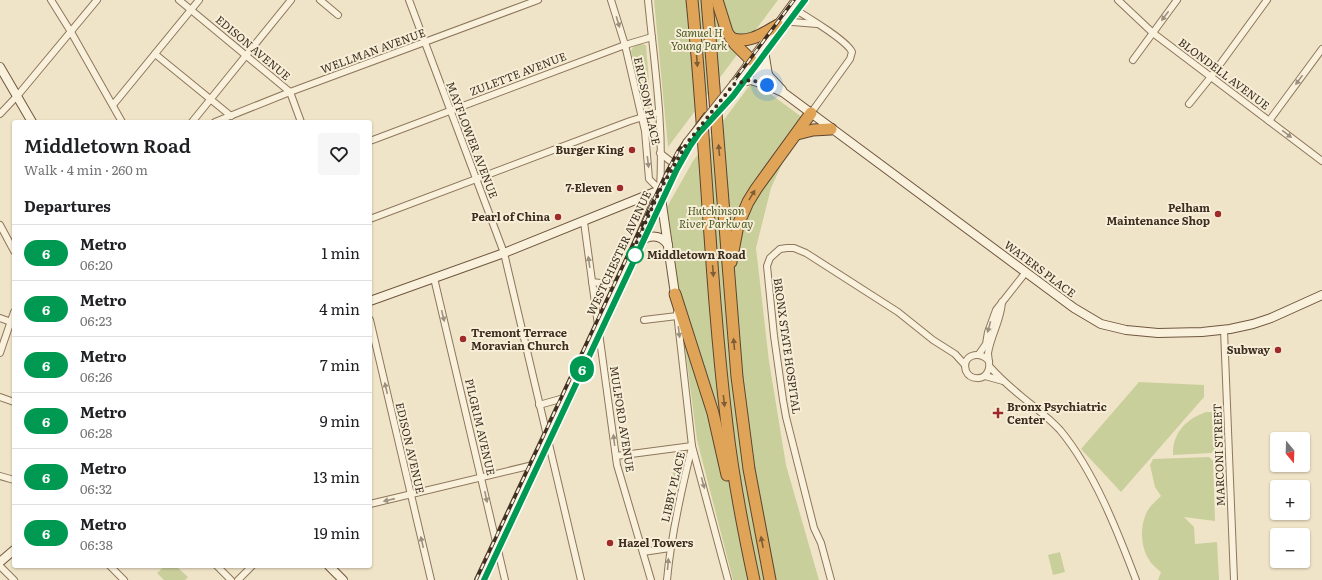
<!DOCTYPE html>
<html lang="en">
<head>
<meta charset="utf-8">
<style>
  body { margin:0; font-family:Literata,serif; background:#f6f6f6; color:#202124; height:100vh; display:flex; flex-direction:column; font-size:15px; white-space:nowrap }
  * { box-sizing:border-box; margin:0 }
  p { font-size:13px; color:#757577 }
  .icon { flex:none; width:22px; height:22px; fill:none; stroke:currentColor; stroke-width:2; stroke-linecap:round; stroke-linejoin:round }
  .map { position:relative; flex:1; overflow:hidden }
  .panel { position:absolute; left:12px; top:120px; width:360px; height:448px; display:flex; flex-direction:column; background:#fff; border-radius:4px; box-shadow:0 1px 3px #0004 }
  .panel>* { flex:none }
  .badge { padding:0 8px; border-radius:13px; font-size:14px; line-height:26px }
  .needle { width:26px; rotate:161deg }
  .fabs { position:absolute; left:1270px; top:432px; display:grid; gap:8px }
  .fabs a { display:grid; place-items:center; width:40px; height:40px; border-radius:4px; background:#fff; box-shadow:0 1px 3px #0004; font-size:20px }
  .you { position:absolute; width:20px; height:20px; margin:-10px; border:3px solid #fff; border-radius:50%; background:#1a73e8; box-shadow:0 0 0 6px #1a73e833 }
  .map>.badge { position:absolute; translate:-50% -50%; box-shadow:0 0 0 2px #fff }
  h2 { padding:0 12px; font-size:15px; line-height:36px }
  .round { display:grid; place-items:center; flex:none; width:42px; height:42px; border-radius:4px; background:#f6f6f6 }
  .overview { display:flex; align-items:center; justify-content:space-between; height:68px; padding:0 12px }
  h1 { font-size:19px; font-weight:600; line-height:30px }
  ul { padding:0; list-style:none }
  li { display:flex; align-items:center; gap:12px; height:56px; padding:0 12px; border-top:1px solid #e0e0e0 }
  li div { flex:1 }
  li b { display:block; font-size:15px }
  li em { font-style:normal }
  li .badge { min-width:44px; font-weight:700; text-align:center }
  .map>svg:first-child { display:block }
  .green { fill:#c9cf9b }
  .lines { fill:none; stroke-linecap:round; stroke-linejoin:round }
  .street-casing { stroke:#8d765c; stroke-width:8 }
  .secondary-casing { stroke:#6f573f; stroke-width:10 }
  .highway-casing { stroke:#5b4430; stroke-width:13 }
  .street { stroke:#faf1dc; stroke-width:6 }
  .secondary { stroke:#faf1dc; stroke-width:8 }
  .highway { stroke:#e0a458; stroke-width:11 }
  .rail-casing { stroke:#3d2e20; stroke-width:3.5 }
  .rail { stroke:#f7eed8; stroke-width:2; stroke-dasharray:6; stroke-linecap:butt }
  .secondary-bridge-casing { stroke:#6f573f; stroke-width:10; stroke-linecap:butt }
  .secondary-bridge { stroke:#faf1dc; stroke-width:8 }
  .oneway { fill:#9c907e }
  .oneway2 { fill:#7e5d36 }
  .line-casing { stroke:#fff; stroke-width:9 }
  .line { stroke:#009952; stroke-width:6 }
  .walk { stroke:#3d2e20; stroke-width:4; stroke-dasharray:0 7.2 }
  .poi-dot { fill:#9e2a2b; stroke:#f7eed8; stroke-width:1.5 }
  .stop-dot { fill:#fff; stroke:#009952; stroke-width:2 }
  .labels { text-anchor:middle; stroke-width:4; stroke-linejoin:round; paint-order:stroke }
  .park-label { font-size:11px; font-style:italic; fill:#4d5a26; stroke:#f7eed8 }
  .street-label { font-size:11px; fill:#3d2e20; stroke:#f7eed8 }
  .poi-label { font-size:11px; font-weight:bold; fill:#3d2e20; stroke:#f7eed8; text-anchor:end }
  .stop-label { font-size:11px; font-weight:bold; fill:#3d2e20; stroke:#f7eed8; text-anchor:start }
</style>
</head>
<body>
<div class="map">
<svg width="1322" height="580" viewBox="0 0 1322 580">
  <rect width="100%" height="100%" fill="#f0e4c8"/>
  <!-- green -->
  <g class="green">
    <path d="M654,0H778L668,147Z"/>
    <path d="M641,44L646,45L651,106L649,109L645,107L631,51L633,47Z"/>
    <path d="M753,81L803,118L771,188L756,248L769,361L786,465L819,580H733L697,440L667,207L693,161Z"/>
    <path d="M1139,382L1204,385V397L1121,492L1081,449Z"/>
    <path d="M1206,412H1214L1215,449L1211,453L1173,455C1172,433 1186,419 1206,412Z"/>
    <path d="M676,455H682L685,456V459L680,482L671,483Z"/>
    <path d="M1209,457L1213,461L1215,521L1184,517L1194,527L1195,544L1217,542L1219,580H1158L1161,572C1156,568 1151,564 1148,558C1140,545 1140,523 1148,510C1151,505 1157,500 1161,496L1155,487L1150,465L1153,459Z"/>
    <path d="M1060,552L1065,572L1053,575L1048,555Z"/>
    <path d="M165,566H176L188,577L185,580H164L157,573Z"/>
  </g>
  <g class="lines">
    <defs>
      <g id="street">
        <path d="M51,0L71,32L122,122"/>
        <path d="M179,0L290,92L301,122"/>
        <path d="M320,0L338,15"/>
        <path d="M409,0L504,253L581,580"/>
        <path d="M611,0L625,45L645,131L649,179L660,190"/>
        <path d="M648,0C654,62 664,126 660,188"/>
        <path d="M1118,0L1153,33L1322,161"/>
        <path d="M791,7C804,15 847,40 852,52L850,59L811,113"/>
        <path d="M780,21L817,24"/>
        <path d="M155,54L231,116"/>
        <path d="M1133,60L1177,0"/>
        <path d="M1189,104L1210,78L1267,0"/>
        <path d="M113,105L199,0"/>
        <path d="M0,114L18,95L97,0"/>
        <path d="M1269,121L1322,49"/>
        <path d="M192,122L291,0"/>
        <path d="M215,122L290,92L538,0"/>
        <path d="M370,141L625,45L652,37"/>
        <path d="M660,153L674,164"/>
        <path d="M370,219L630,121L659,112"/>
        <path d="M584,222L617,465L651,580"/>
        <path d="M0,225L14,251"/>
        <path d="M434,278L505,580"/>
        <path d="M592,282L617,285"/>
        <path d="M677,313L692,446L728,580"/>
        <path d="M0,318L14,323"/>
        <path d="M370,320L431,580"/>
        <path d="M644,320L677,316"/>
        <path d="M1224,330L1234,580"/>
        <path d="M0,353L14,312"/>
        <path d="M979,354L986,344L988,332L996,310L1026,272"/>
        <path d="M989,361C979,349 961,356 966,371C970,380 984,381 988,371C991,366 988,359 988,353C991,335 1001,320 1002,302"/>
        <path d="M990,367C999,377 1010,387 1021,396C1034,407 1048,417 1060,430C1094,471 1117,530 1136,580"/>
        <path d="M985,376L1003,381"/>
        <path d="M0,397L14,402"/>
        <path d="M539,405L564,398"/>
        <path d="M616,456L692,446"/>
        <path d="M0,476L14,480"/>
        <path d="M370,504L533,465"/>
        <path d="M643,552L670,548"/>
        <path d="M0,566L14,580"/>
        <path d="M110,566L124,580"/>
        <path d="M217,566L231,580"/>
        <path d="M238,580L252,566"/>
        <path d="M667,580C671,535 681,491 692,447"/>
        <path d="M831,580L821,543L814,528L786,417L783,400L774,336L767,266L770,258L780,249L787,248H794L806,253L898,312L933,340L955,354L965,365"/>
      </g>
      <g id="secondary">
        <path d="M763,45L768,75"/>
        <path d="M751,60L768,75L782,90"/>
        <path d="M748,64L767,85L784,93L1074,308L1101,324L1126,330L1158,333L1202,332L1230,329L1253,324L1271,318L1322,295"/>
        <path d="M0,67L32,122"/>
        <path d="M734,84L796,0"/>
        <path d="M734,84L751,80L766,85"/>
        <path d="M660,191L675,294"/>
        <path d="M638,243C648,235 660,233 668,245"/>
        <path d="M370,301L504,253L660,190"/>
        <path d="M0,562L14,550"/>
        <path d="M329,566L343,580"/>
        <path d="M479,580L637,243L660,190L687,143"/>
      </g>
      <g id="highway">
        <path d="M692,0C706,141 710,284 727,425C733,477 743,529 754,580"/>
        <path d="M707,0L737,377L749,469L770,580"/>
        <path d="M717,0L727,32L735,44L751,60"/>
        <path d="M731,38C747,45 764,33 778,25"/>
        <path d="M797,134L813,130L831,129"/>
        <path d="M731,262L738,225L748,202L756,189L811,113"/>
        <path d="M675,294L713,413L727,475"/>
      </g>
    </defs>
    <!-- street casing -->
    <use href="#street" class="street-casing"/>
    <!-- secondary casing -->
    <use href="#secondary" class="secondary-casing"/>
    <!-- highway casing -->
    <use href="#highway" class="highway-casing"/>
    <!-- street -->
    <use href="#street" class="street"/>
    <!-- secondary -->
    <use href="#secondary" class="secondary"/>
    <!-- highway -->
    <use href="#highway" class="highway"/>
    <defs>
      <g id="rail">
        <path d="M704,121L794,0"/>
        <path d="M476,580L664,178L678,151L705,114"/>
        <path d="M484,580L677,169L690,146L699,133L733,96L805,0"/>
      </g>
    </defs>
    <!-- rail casing -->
    <use href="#rail" class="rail-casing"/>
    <!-- rail -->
    <use href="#rail" class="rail"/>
    <defs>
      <path id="secondary-bridge" d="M687,143L734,84"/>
    </defs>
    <!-- secondary-bridge casing -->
    <use href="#secondary-bridge" class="secondary-bridge-casing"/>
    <!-- secondary-bridge -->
    <use href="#secondary-bridge" class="secondary-bridge"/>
  </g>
  <!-- one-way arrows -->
  <defs><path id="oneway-solid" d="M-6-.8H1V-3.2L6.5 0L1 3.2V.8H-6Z"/></defs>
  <g class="oneway">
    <use href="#oneway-solid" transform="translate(1165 16) rotate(127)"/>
    <use href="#oneway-solid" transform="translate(618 22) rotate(73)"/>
    <use href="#oneway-solid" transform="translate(1299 80) rotate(126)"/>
    <use href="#oneway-solid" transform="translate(1287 134) rotate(37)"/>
    <use href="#oneway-solid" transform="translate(648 162) rotate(83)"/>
    <use href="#oneway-solid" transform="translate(589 262) rotate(-98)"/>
    <use href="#oneway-solid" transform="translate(443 316) rotate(76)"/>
    <use href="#oneway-solid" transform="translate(989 327) rotate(106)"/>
    <use href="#oneway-solid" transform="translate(679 332) rotate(83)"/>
    <use href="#oneway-solid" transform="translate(386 388) rotate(-103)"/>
    <use href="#oneway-solid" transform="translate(614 440) rotate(-97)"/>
    <use href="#oneway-solid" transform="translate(703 483) rotate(75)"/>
    <use href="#oneway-solid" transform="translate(486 497) rotate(78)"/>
    <use href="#oneway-solid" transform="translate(389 500) rotate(167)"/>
    <use href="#oneway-solid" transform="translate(422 542) rotate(-103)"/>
    <use href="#oneway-solid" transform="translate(668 564) rotate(-85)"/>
  </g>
  <g class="oneway2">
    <use href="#oneway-solid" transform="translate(697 61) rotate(86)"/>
    <use href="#oneway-solid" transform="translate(719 150) rotate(-95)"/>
    <use href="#oneway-solid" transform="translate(752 195) rotate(-59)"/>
    <use href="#oneway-solid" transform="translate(713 271) rotate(86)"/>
    <use href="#oneway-solid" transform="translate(734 344) rotate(-95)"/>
    <use href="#oneway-solid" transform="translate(724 401) rotate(84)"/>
    <use href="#oneway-solid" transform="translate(762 542) rotate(-101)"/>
  </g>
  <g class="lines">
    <defs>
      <path id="line" d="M484,580L677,169L690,146L699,133L733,96L805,0"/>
    </defs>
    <!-- line casing -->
    <use href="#line" class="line-casing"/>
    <!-- line -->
    <use href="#line" class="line"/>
    <!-- walk -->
    <path class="walk" d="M635,255L630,257L660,190L687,143L734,84L751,80L767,85"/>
  </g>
  <!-- markers -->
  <g class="poi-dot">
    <circle cx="632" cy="150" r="4"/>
    <circle cx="620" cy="188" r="4"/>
    <circle cx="1218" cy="214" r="4"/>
    <circle cx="558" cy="217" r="4"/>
    <circle cx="463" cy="339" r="4"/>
    <circle cx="1278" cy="350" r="4"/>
    <path d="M996 407h4v4h4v4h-4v4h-4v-4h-4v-4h4z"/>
    <circle cx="610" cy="543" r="4"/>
  </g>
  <circle class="stop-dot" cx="635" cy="255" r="8"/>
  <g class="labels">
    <!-- park labels -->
    <g class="park-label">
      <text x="699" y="37">Samuel H<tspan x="699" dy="13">Young Park</tspan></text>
      <text x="716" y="215">Hutchinson<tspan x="716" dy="13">River Parkway</tspan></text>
    </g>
    <!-- street labels -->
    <g class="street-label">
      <text transform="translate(253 48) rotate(40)" y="4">EDISON AVENUE</text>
      <text transform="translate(373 51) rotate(-20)" y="4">WELLMAN AVENUE</text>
      <text transform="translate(518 74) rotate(-21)" y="4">ZULETTE AVENUE</text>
      <text transform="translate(1224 74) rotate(37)" y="4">BLONDELL AVENUE</text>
      <text transform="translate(647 101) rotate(78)" y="4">ERICSON PLACE</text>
      <text transform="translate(472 140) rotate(69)" y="4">MAYFLOWER AVENUE</text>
      <text transform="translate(619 253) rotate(-65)" y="4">WESTCHESTER AVENUE</text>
      <text transform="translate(1040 269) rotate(37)" y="4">WATERS PLACE</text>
      <text transform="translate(787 346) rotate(82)" y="4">BRONX STATE HOSPITAL</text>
      <text transform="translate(622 419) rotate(81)" y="4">MULFORD AVENUE</text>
      <text transform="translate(480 427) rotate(77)" y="4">PILGRIM AVENUE</text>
      <text transform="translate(410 448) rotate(77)" y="4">EDISON AVENUE</text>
      <text transform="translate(1219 455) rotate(-92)" y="4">MARCONI STREET</text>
      <text transform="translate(673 487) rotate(-77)" y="4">LIBBY PLACE</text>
    </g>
    <!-- poi labels -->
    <g class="poi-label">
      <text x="624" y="154">Burger King</text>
      <text x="612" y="192">7-Eleven</text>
      <text x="1210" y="212">Pelham<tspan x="1210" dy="13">Maintenance Shop</tspan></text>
      <text x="550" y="221">Pearl of China</text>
      <text x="471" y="337" text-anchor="start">Tremont Terrace<tspan x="471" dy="13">Moravian Church</tspan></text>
      <text x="1270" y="354">Subway</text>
      <text x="1007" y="411" text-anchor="start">Bronx Psychiatric<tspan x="1007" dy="13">Center</tspan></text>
      <text x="618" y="547" text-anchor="start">Hazel Towers</text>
    </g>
    <!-- stop labels -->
    <g class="stop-label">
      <text x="647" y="259">Middletown Road</text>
    </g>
  </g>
</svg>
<div class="fabs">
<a><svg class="needle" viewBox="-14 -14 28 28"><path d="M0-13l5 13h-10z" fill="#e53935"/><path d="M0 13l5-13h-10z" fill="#757577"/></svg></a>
<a>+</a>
<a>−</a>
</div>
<div class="you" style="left:767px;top:85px"></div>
<b class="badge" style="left:582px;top:369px;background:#009952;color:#fff">6</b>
<section class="panel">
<div class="overview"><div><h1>Middletown Road</h1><p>Walk · 4 min · 260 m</p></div><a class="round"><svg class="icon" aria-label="heart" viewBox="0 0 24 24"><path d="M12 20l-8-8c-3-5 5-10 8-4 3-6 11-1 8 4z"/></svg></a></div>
<h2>Departures</h2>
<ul>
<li><span class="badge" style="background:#009952;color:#fff">6</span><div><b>Metro</b><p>06:20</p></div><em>1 min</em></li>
<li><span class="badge" style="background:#009952;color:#fff">6</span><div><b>Metro</b><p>06:23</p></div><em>4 min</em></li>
<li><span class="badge" style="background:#009952;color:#fff">6</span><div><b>Metro</b><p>06:26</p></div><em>7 min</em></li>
<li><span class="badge" style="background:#009952;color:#fff">6</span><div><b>Metro</b><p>06:28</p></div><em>9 min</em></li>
<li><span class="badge" style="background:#009952;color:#fff">6</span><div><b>Metro</b><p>06:32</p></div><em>13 min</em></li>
<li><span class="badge" style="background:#009952;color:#fff">6</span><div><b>Metro</b><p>06:38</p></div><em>19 min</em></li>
</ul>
</section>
</div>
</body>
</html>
